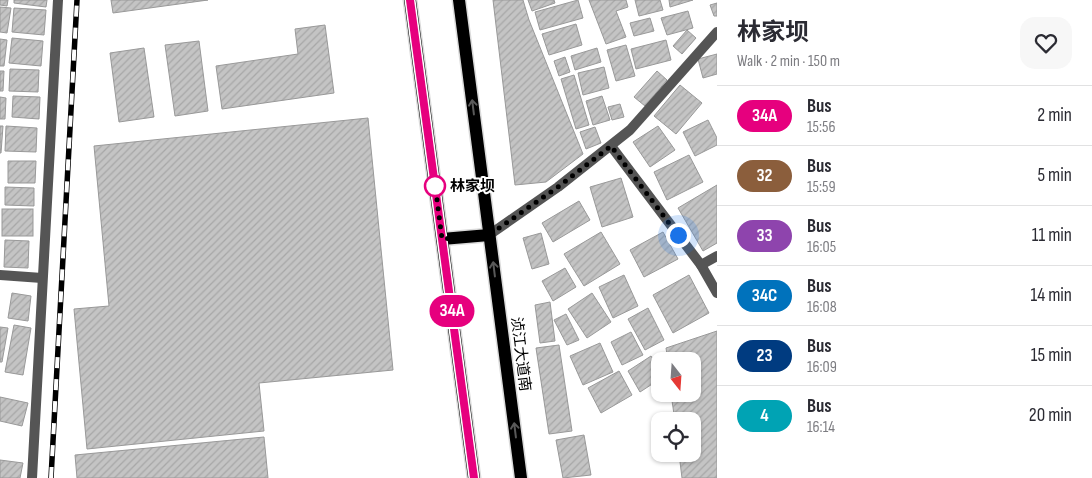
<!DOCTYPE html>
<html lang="en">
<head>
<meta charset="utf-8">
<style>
  body { margin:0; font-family:"Sofia Sans Condensed","Noto Sans SC",sans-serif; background:#f7f7f7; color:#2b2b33; height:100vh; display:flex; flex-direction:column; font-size:19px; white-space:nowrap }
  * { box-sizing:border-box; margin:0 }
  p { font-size:16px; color:#7c7c81 }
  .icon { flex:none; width:28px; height:28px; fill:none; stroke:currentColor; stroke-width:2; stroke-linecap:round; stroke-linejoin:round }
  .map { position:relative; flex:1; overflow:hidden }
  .panel { display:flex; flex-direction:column; background:#fff; width:375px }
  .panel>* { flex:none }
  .badge { padding:0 10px; border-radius:16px; font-size:18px; line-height:32px }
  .needle { width:32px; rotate:163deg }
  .fabs { position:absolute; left:651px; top:352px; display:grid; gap:10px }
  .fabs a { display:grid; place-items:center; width:50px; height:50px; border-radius:10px; background:#fff; box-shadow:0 1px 4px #0004; font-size:25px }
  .you { position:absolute; width:25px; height:25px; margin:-12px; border:4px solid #fff; border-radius:50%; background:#1a73e8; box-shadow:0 0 0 8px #1a73e833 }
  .map>.badge { position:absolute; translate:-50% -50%; box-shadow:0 0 0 2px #fff }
  .round { display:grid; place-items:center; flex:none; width:52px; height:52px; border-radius:15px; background:#f7f7f7 }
  .summary { display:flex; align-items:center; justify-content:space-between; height:85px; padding:0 20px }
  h1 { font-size:24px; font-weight:700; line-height:38px }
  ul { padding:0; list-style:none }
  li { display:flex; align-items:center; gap:15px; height:60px; padding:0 20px; border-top:1px solid #e1e1e2 }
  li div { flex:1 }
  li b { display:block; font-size:19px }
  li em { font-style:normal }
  li .badge { min-width:55px; font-weight:700; text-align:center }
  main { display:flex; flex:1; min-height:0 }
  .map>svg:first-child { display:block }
  .building { fill:url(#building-hatch); stroke:#999 }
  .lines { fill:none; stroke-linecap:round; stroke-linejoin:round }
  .primary-casing { stroke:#dbdbdb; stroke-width:15 }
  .street { stroke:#555; stroke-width:10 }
  .primary { stroke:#000; stroke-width:12 }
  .rail-casing { stroke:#000; stroke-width:5.5 }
  .rail { stroke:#fff; stroke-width:4; stroke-dasharray:11; stroke-linecap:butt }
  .oneway { stroke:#595959 }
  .line-casing { stroke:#fff; stroke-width:11 }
  .line { stroke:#e6007e; stroke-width:8 }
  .walk { stroke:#000; stroke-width:5; stroke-dasharray:0 9 }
  .stop-dot { fill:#fff; stroke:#e6007e; stroke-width:2.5 }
  .labels { text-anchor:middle; stroke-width:4; stroke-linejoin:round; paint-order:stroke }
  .stop-label { font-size:15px; font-weight:bold; fill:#000; stroke:#fff; text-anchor:start }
  .street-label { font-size:15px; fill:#000; stroke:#fff }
</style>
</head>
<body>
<main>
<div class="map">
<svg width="717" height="478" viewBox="0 0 717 478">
  <defs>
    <pattern id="building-hatch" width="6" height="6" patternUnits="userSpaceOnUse" patternTransform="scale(1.25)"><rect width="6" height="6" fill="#c4c4c4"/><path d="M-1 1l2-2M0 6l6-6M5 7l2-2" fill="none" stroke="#a7a7a7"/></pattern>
  </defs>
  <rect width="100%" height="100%" fill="#fff"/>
  <!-- building -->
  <g class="building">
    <path d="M0,0H8L7,6L0,5Z"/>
    <path d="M14,0H47L46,7L14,3Z"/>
    <path d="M111,0H208L113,13Z"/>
    <path d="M493,0H523L529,20L583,154L546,182L515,185Z"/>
    <path d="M528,0H554L555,3L532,11Z"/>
    <path d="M578,0L583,18L540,30L535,12Z"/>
    <path d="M589,0H626L628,7L616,11L626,37L606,44Z"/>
    <path d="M635,0H660L663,10L639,16Z"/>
    <path d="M669,0H693L670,7Z"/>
    <path d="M717,3V16H714L710,5Z"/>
    <path d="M0,7L11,8L7,33L0,32Z"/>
    <path d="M14,8L46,10L44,35L12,32Z"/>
    <path d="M688,11L693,28L667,35L661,18Z"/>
    <path d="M650,18L654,31L634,36L630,23Z"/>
    <path d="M576,24L582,45L549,55L542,34Z"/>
    <path d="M325,25L334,93L222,109L216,66L298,54L295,29Z"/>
    <path d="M687,30L696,38L682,54L673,46Z"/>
    <path d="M12,38L43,41L41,66L9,63Z"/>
    <path d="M0,39L7,40L4,66H0Z"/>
    <path d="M666,40L671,60L636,69L631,49Z"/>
    <path d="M199,41L208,111L175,116L165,45Z"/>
    <path d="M626,45L635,76L616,81L607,50Z"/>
    <path d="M144,48L154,117L119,122L110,53Z"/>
    <path d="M597,48L601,62L575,70L571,56Z"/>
    <path d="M717,54V74L703,78L698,59Z"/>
    <path d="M565,57L570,72L559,76L554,61Z"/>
    <path d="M604,67L609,88L583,95L578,73Z"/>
    <path d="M10,69L39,70L38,92L9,91Z"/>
    <path d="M0,71H4L3,91H0Z"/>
    <path d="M657,71L667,80L645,106L634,97Z"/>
    <path d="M574,75L589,125L576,129L561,79Z"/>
    <path d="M680,85L702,103L676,134L654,116Z"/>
    <path d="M13,96L40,97L39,119L12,117Z"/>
    <path d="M602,96L610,120L593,125L586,101Z"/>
    <path d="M0,97L6,98L5,119H0Z"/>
    <path d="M620,104L624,117L612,120L608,107Z"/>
    <path d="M368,118L393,370L259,383L264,431L87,449L74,309L109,306L94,146Z"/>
    <path d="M708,120L717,138V145L695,156L683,132Z"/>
    <path d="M0,126H3L1,153H0Z"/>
    <path d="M6,126L37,128L36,152L5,151Z"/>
    <path d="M658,126L675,150L650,167L633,142Z"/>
    <path d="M595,127L601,143L586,149L580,132Z"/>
    <path d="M689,155L703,182L667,200L654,172Z"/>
    <path d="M8,161H36L35,183H8Z"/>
    <path d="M621,178L633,217L602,227L590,187Z"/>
    <path d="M717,185V243L703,251L678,208Z"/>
    <path d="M5,187L34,188V206L5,205Z"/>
    <path d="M579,201L590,220L553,242L542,223Z"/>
    <rect x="2" y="209" width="31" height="27"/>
    <path d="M601,232L620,264L584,286L564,254Z"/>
    <path d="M663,232L678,259L644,277L630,250Z"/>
    <path d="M541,233L549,264L532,269L523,238Z"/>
    <path d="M5,240L29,241L28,268L4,267Z"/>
    <path d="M565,268L576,287L553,301L542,281Z"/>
    <path d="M624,275L638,306L613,318L599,287Z"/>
    <path d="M689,275L709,313L673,333L653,295Z"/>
    <path d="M12,293L31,296L28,321L8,318Z"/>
    <path d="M592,293L611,322L587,338L568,309Z"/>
    <path d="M550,302L555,341L540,343L535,305Z"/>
    <path d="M648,308L664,340L645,350L628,319Z"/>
    <path d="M566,314L579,340L567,345L554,320Z"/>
    <path d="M14,325L31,328L23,375L5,372Z"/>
    <path d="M0,327L8,328L2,362H0Z"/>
    <path d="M717,331V478H682L679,454H692V421H675L671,394H692V361H668L666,348Z"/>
    <path d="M631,332L643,355L622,365L611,342Z"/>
    <path d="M600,343L613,372L583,385L570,356Z"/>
    <path d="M559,345L572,431L549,434L536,348Z"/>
    <path d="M651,356L660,370V379L640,392L628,371Z"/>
    <path d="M619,371L632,395L601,413L588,388Z"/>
    <path d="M0,397L28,403L22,426L0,421Z"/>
    <path d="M584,435L591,475L563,478L556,440Z"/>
    <path d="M264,437L268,478H77L75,455Z"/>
    <path d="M0,460L23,463L20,478H0Z"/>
  </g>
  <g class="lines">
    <defs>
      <g id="primary">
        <path d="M410,0L474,478"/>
        <path d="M459,0L521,478"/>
        <path d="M442,239L489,235"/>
      </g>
    </defs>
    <!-- primary casing -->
    <use href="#primary" class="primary-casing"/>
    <!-- street -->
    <g class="street">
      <path d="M611,146L701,265L717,293"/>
      <path d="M489,235L558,187L630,130L717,32"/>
      <path d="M701,265L717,256"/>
      <path d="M0,275L42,278"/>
      <path d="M32,478L58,0"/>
    </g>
    <!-- primary -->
    <use href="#primary" class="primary"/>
    <defs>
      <path id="rail" d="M51,478L77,0"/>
    </defs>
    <!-- rail casing -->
    <use href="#rail" class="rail-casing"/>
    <!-- rail -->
    <use href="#rail" class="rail"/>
  </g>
  <!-- one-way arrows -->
  <defs><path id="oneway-shaft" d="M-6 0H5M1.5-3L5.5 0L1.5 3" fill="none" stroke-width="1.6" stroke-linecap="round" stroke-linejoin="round" transform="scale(1.25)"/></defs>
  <g class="oneway">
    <use href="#oneway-shaft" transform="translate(473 107) rotate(-97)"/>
    <use href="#oneway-shaft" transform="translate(494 269) rotate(-97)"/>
    <use href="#oneway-shaft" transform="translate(515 430) rotate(-97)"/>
  </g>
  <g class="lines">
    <defs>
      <path id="line" d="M410,0L474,478"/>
    </defs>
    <!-- line casing -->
    <use href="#line" class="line-casing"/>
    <!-- line -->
    <use href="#line" class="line"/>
    <!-- walk -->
    <path class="walk" d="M435,186V184L442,239L489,235L558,187L611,146L678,235"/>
  </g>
  <!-- markers -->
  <circle class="stop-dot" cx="435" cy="186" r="10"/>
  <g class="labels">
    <!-- stop labels -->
    <g class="stop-label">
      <text x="450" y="191">林家坝</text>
    </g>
    <!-- street labels -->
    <g class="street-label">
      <text transform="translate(521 354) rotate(83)" y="5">浈江大道南</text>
    </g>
  </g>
</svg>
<div class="fabs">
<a><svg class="needle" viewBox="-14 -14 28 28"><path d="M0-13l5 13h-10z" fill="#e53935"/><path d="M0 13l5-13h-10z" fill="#7c7c81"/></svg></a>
<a><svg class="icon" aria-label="locate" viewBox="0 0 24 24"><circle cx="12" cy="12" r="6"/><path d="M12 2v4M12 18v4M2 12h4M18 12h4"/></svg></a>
</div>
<div class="you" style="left:678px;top:235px"></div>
<b class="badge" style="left:452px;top:311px;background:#e6007e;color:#fff">34A</b>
</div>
<section class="panel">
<div class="summary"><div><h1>林家坝</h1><p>Walk · 2 min · 150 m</p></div><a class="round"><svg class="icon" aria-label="heart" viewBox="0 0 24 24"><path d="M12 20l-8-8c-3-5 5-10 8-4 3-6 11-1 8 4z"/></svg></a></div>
<ul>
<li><span class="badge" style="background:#e6007e;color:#fff">34A</span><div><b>Bus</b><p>15:56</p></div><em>2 min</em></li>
<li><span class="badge" style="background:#8b5e3c;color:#fff">32</span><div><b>Bus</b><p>15:59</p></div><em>5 min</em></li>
<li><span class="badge" style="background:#8e44ad;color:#fff">33</span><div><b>Bus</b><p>16:05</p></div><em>11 min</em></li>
<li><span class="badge" style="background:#0072bc;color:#fff">34C</span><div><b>Bus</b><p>16:08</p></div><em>14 min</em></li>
<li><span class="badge" style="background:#003b80;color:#fff">23</span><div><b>Bus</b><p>16:09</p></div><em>15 min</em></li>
<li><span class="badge" style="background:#00a3b4;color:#fff">4</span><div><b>Bus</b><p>16:14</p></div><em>20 min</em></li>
</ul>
</section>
</main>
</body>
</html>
